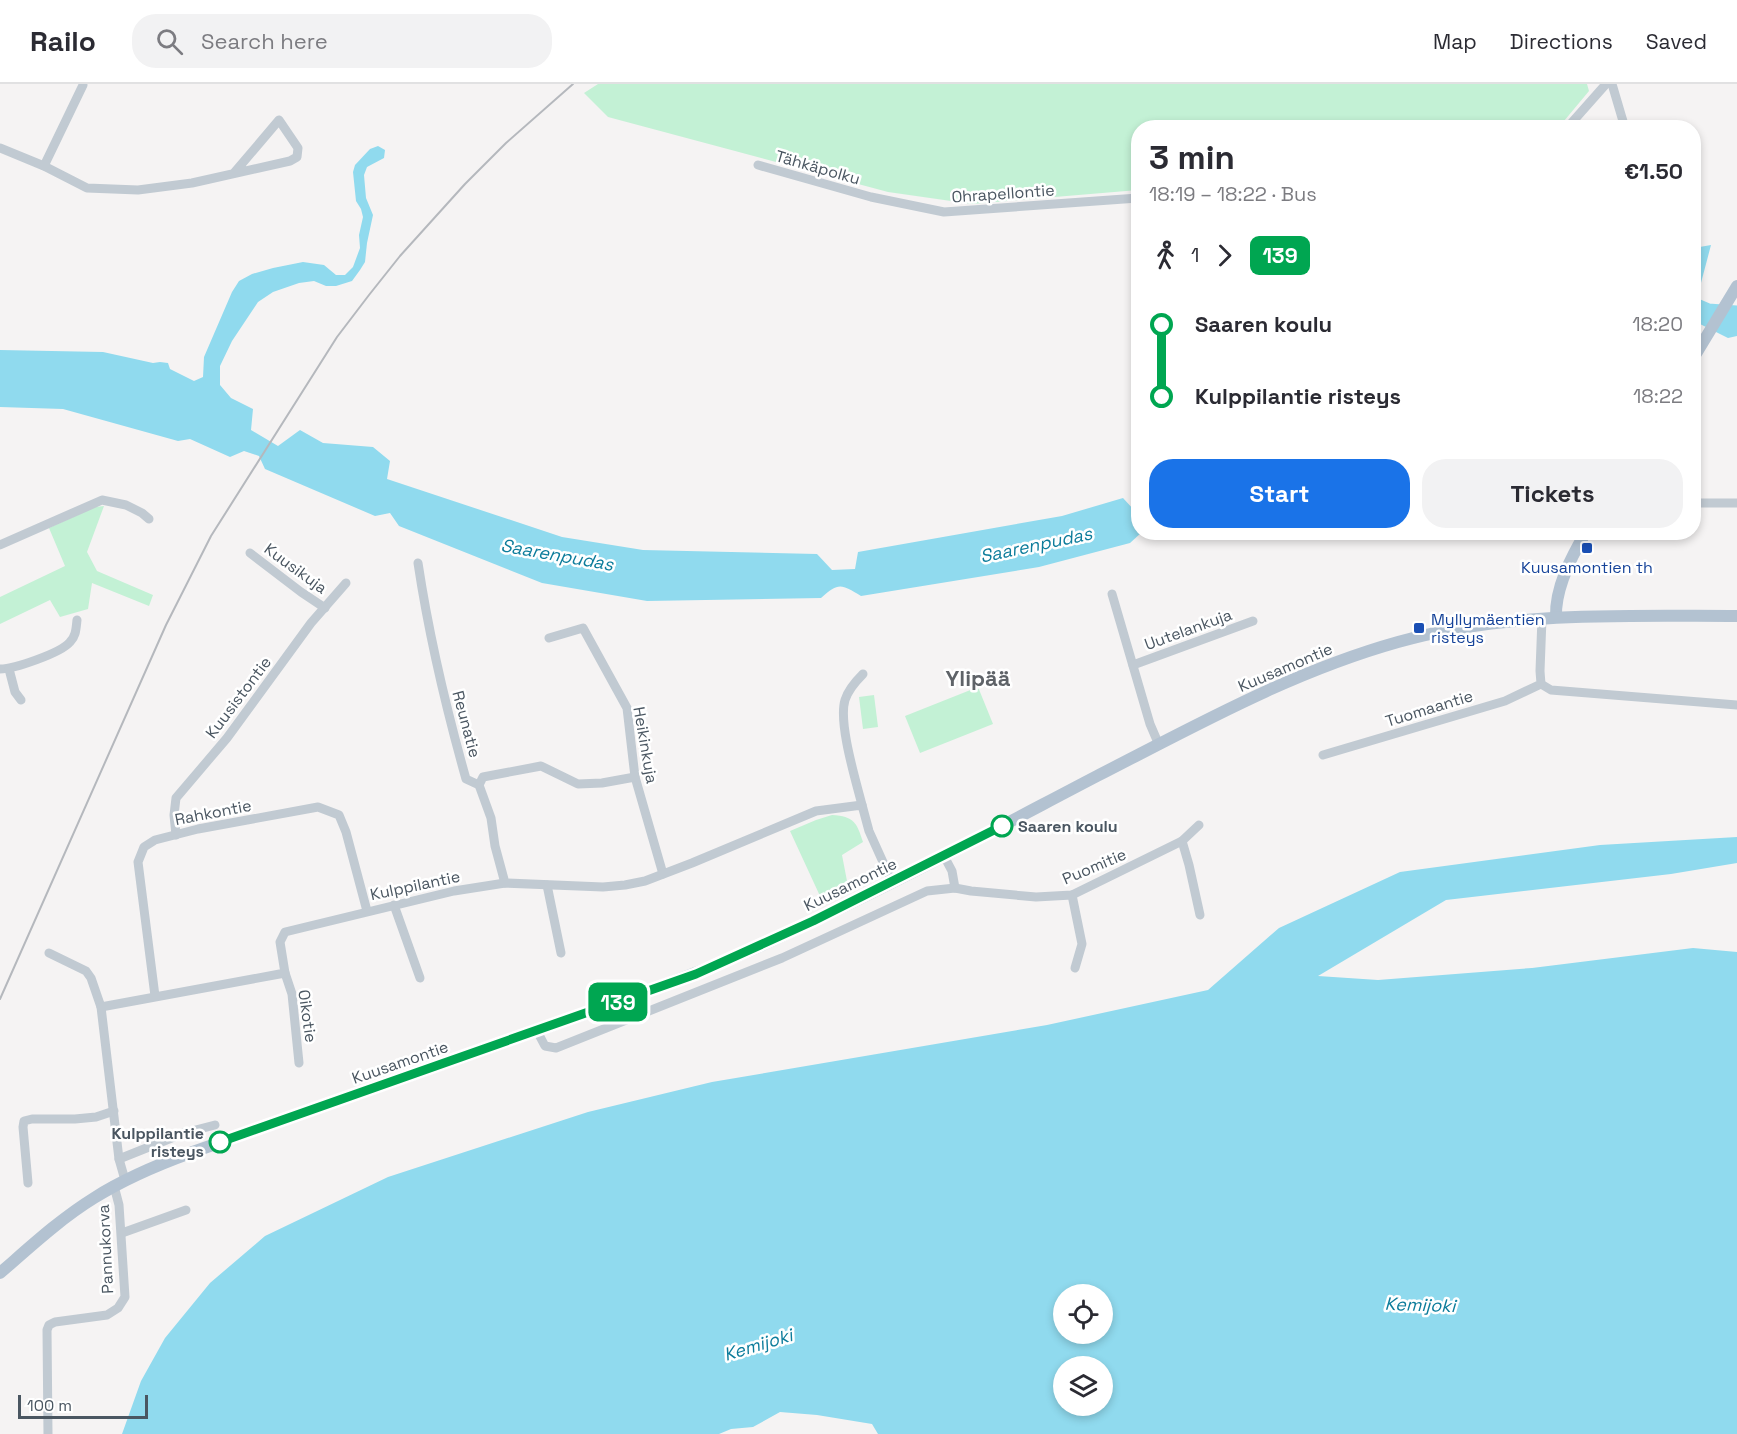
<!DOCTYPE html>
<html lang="en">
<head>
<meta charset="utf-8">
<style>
  body { margin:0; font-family:"Space Grotesk",sans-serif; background:#f2f2f3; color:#2b2b33; height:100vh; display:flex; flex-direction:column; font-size:22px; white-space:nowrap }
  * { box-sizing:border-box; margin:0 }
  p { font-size:20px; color:#7c7c81 }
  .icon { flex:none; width:33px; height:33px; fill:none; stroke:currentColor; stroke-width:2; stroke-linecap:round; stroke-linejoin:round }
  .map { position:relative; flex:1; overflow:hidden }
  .details { position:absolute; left:1131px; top:36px; width:570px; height:420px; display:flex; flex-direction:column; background:#fff; border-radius:24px; box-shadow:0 3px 9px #0003 }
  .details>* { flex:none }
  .badge { padding:0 12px; border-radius:9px; font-size:21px; line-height:39px }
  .fabs { position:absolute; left:1053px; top:1200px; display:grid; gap:12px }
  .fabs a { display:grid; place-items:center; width:60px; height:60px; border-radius:50%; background:#fff; box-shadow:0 3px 9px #0003; font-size:30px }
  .scale { position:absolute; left:18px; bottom:15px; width:130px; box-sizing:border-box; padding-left:6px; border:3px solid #4a5661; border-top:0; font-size:16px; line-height:21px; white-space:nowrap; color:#4a5661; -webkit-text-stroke:4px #fff; paint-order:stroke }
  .map>.badge { position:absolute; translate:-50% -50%; box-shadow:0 0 0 3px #fff }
  .legs { display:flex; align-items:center; gap:9px; height:66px; padding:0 18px; font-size:20px }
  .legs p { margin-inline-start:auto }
  .headline { display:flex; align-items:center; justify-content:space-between; height:102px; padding:0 18px }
  h1 { font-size:33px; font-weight:600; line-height:45px }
  .cta { display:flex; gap:12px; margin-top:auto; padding:12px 18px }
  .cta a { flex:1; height:69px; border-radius:24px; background:#1a73e8; color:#fff; font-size:24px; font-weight:600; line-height:69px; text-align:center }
  .cta a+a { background:#f2f2f3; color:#2b2b33 }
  ul { padding:0 18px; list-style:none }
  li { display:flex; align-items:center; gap:21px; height:72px; font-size:22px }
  li i { display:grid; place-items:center; width:9px; height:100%; margin:0 8px; background:currentColor }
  li i::after { content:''; width:15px; height:15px; margin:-8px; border:4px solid; border-radius:50%; background:#fff }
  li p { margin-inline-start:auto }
  li:first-child i { background:linear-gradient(#0000 50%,currentColor 0) }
  li:last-child i { background:linear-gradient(currentColor 50%,#0000 0) }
  header { display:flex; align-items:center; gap:36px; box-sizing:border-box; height:84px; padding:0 30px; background:#fff; border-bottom:2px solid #e1e1e2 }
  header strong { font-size:28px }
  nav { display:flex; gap:33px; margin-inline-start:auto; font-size:21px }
  .search { width:420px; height:54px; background:#f2f2f3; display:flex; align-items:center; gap:15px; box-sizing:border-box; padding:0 21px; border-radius:24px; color:#7c7c81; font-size:22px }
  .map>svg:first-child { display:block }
  .green { fill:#c3f1d5 }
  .water { fill:#90daee; fill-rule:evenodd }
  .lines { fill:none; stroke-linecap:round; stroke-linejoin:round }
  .river { stroke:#90daee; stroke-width:15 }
  .minor { stroke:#c1cad2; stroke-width:9 }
  .major { stroke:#b3c2d1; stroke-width:12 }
  .rail { stroke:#b5b8bd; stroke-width:2 }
  .line-1-casing { stroke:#fff; stroke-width:14 }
  .line-1 { stroke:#00a651; stroke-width:9 }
  .transit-dot { fill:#1a4fb4; stroke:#fff; stroke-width:2 }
  .stop-1-dot { fill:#fff; stroke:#00a651; stroke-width:3 }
  .labels { text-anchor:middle; stroke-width:5; stroke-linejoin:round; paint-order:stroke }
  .street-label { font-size:16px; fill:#4a5661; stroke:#fff }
  .transit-label { font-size:16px; fill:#164399; stroke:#fff }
  .stop-label { font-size:16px; font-weight:bold; fill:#4a5661; stroke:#fff; text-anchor:start }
  .water-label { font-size:18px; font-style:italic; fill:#0c7c9b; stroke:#fff }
  .district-label { font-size:22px; font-weight:bold; fill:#5f6368; stroke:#fff }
</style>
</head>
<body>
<header>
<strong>Railo</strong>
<div class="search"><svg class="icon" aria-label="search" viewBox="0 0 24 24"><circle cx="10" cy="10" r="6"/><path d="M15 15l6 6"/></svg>Search here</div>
<nav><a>Map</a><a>Directions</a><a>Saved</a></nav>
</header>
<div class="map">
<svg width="1737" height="1350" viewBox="0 0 1737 1350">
  <rect width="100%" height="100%" fill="#f5f3f3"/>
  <!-- green -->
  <g class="green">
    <path d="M598,0H1587L1589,7L1559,43L1138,44V106L972,120L888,108L608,33L584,9Z"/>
    <path d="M104,422L87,468L97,487L153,511L149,522L92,499L88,525L60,533L50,516L0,540V513L65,482L49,444L95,423Z"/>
    <path d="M978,603L993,640L920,669L905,632Z"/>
    <path d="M874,611L878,643L863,645L859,613Z"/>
    <path d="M832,731C854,732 857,739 863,758L842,771L847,797L820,812L790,747L816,736Z"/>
  </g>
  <!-- water -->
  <g class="water">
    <path d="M378,62L385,66L384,74L367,83L364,91L366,114L373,131L367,159L365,178L360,186L352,197L336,202H326L314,197L299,199L273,208L258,218L232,257L220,282V301L231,314L253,325L251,346L278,362L300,346L323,359L373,363L390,377L387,395L562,453L643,466L817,470L832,486L855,485L858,468L1062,432L1123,414L1135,427H1138V448L1141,449L1130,459L1039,483L861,512C841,500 839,498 821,514L647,517L542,499L399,442L390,429L375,432L265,385L259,372L244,367L230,373L190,355L178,357L63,325L0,323V266L103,268L153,279L160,278L168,279L170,285L194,297L203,293L204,273L232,208L239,197L252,190L273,184L303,178L324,181L336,191H345L353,183L360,164L359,151L363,133L361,125L356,117L353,88L355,81L370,65Z"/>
    <path d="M1711,161L1697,214L1734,234L1737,233V252L1728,254L1694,237V164Z"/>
    <path d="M1737,753V779L1671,790L1446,816L1318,892L1378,896L1532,884L1693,864L1737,868V1350H878L872,1340L817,1331L780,1328L753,1343L731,1345L719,1350H122L141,1297L165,1254L210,1199L265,1152L388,1093L588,1028L712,998L1047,941L1208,906L1279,844L1400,788L1600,761ZM1102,1210V1250H1064V1210ZM1102,1282V1322H1064V1282Z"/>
  </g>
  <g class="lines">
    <!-- river -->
    <path class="river" d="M1694,221L1708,227L1737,229"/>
    <!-- minor -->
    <g class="minor">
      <path d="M1612,0L1625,44"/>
      <path d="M1567,44L1606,0"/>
      <path d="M0,64L44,82L87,104L138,106L192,99L290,77L297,73L298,64L279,36L234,89"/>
      <path d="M758,81L871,113L944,128L1138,114"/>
      <path d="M44,82L83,1"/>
      <path d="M1694,419H1737"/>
      <path d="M0,461L102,416L126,421L142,429L149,435"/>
      <path d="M250,469L301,508L325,524"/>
      <path d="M418,479C429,552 446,624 466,695L479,701L491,734L495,762L505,799"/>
      <path d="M1112,510L1150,640L1159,661"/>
      <path d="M549,554L583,544L627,624L635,693L663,790"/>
      <path d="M1133,581L1253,537"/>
      <path d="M0,585C14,585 61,569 70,558C76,552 76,545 77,536"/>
      <path d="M9,585L15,608L21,616"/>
      <path d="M1541,600L1551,606L1737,621"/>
      <path d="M1323,671L1505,617L1541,600L1540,587L1542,534"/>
      <path d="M479,701L483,693L541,682L578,700L602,699L635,693"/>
      <path d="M862,721C856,697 838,639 845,616C848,606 856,597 863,590"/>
      <path d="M176,751L174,731L176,714L227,654L311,539L346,499"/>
      <path d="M1182,757L1189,781L1200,831"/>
      <path d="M944,772L952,787L955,804"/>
      <path d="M547,801L561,869"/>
      <path d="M1072,811L1082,860L1075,884"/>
      <path d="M394,821L420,894"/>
      <path d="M49,869L86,887L91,894L101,923L119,1075L125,1096"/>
      <path d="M285,889L292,910L299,979"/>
      <path d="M155,912L138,778L144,763L155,756L198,745L318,723L339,731L346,748L367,827"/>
      <path d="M101,923L285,889L280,858L285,848L454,807L505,799L603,803L625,801L645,797L692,779L816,727L862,721L869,747L892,798"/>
      <path d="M537,947L545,962L556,964L782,874L927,807L955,804L971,807L1036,813L1072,811L1182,757L1199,741"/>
      <path d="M119,1075L184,1049L215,1041"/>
      <path d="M28,1099L23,1043L24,1037L32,1035H75L96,1033L114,1027"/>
      <path d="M122,1149L186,1126"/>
      <path d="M48,1350L47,1246L49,1241L55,1238L107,1231L118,1224L125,1213L119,1121L114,1102"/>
    </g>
    <!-- major -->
    <g class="major">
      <path d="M1694,273L1737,202"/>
      <path d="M1556,533C1555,504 1571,473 1586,448"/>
      <path d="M0,1189C30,1163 60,1135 94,1114C124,1095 157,1081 190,1069L627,915C672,898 717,882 760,862C875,810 986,750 1097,692C1195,642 1291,588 1398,558C1508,527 1623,532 1737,532"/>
    </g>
    <!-- rail -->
    <path class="rail" d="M0,915L166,541L211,452L337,253L369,211L400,172L465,100L506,59L573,0"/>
  </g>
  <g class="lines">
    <defs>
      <path id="line-1" d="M220,1058L696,890L813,837L1002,742"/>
    </defs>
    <!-- line-1 casing -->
    <use href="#line-1" class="line-1-casing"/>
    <!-- line-1 -->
    <use href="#line-1" class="line-1"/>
  </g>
  <!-- markers -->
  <g class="transit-dot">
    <rect x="1581" y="458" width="12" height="12" rx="3"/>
    <rect x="1413" y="538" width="12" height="12" rx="3"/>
  </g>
  <g class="stop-1-dot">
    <circle cx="1002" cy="742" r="10"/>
    <circle cx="220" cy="1058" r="10"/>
  </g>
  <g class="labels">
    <!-- street labels -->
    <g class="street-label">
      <text transform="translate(818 83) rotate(16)" y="6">Tähkäpolku</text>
      <text transform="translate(1003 109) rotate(-4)" y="6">Ohrapellontie</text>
      <text transform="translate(296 484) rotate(36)" y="6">Kuusikuja</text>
      <text transform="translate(1188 545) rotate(-20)" y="6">Uutelankuja</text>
      <text transform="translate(1285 583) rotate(-23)" y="6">Kuusamontie</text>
      <text transform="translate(238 613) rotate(-53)" y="6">Kuusistontie</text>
      <text transform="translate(1429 624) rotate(-17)" y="6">Tuomaantie</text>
      <text transform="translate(467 640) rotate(75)" y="6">Reunatie</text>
      <text transform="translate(646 661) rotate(80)" y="6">Heikinkuja</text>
      <text transform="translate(213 728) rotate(-11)" y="6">Rahkontie</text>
      <text transform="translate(1094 782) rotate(-23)" y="6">Puomitie</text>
      <text transform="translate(850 800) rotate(-26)" y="6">Kuusamontie</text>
      <text transform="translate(415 801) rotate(-12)" y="6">Kulppilantie</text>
      <text transform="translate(308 932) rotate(82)" y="6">Oikotie</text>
      <text transform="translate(400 978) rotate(-19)" y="6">Kuusamontie</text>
      <text transform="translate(105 1165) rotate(-93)" y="6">Pannukorva</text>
    </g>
    <!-- transit labels -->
    <g class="transit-label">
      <text x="1587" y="489">Kuusamontien th</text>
      <text x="1431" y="541" text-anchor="start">Myllymäentien<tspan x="1431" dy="18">risteys</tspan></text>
    </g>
    <!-- stop labels -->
    <g class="stop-label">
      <text x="1018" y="748">Saaren koulu</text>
      <text x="204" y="1055" text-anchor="end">Kulppilantie<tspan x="204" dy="18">risteys</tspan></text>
    </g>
    <!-- water labels -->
    <g class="water-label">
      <text transform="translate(1036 461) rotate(-12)" y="6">Saarenpudas</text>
      <text transform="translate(557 471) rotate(10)" y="6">Saarenpudas</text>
      <text transform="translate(1420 1221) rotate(2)" y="6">Kemijoki</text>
      <text transform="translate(758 1261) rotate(-17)" y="6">Kemijoki</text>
    </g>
    <!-- district labels -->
    <g class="district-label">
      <text x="978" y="602">Ylipää</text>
    </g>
  </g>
</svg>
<div class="fabs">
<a><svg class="icon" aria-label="locate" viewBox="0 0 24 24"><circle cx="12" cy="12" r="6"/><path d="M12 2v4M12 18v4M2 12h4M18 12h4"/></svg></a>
<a><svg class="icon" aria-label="layers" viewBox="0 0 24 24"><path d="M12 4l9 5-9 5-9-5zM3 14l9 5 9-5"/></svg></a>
</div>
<div class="scale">100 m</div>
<b class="badge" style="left:618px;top:918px;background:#00a651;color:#fff">139</b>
<section class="details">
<div class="headline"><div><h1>3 min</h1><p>18:19 – 18:22 · Bus</p></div><b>€1.50</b></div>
<div class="legs"><svg class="icon" aria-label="walk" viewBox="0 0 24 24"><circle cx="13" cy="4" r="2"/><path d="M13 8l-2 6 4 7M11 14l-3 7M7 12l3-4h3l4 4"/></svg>1<svg class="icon" aria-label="forward" viewBox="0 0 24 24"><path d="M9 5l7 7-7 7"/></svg><b class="badge" style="background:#00a651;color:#fff">139</b></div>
<ul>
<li><i style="color:#00a651"></i><b>Saaren koulu</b><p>18:20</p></li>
<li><i style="color:#00a651"></i><b>Kulppilantie risteys</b><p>18:22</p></li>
</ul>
<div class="cta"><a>Start</a><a>Tickets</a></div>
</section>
</div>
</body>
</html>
